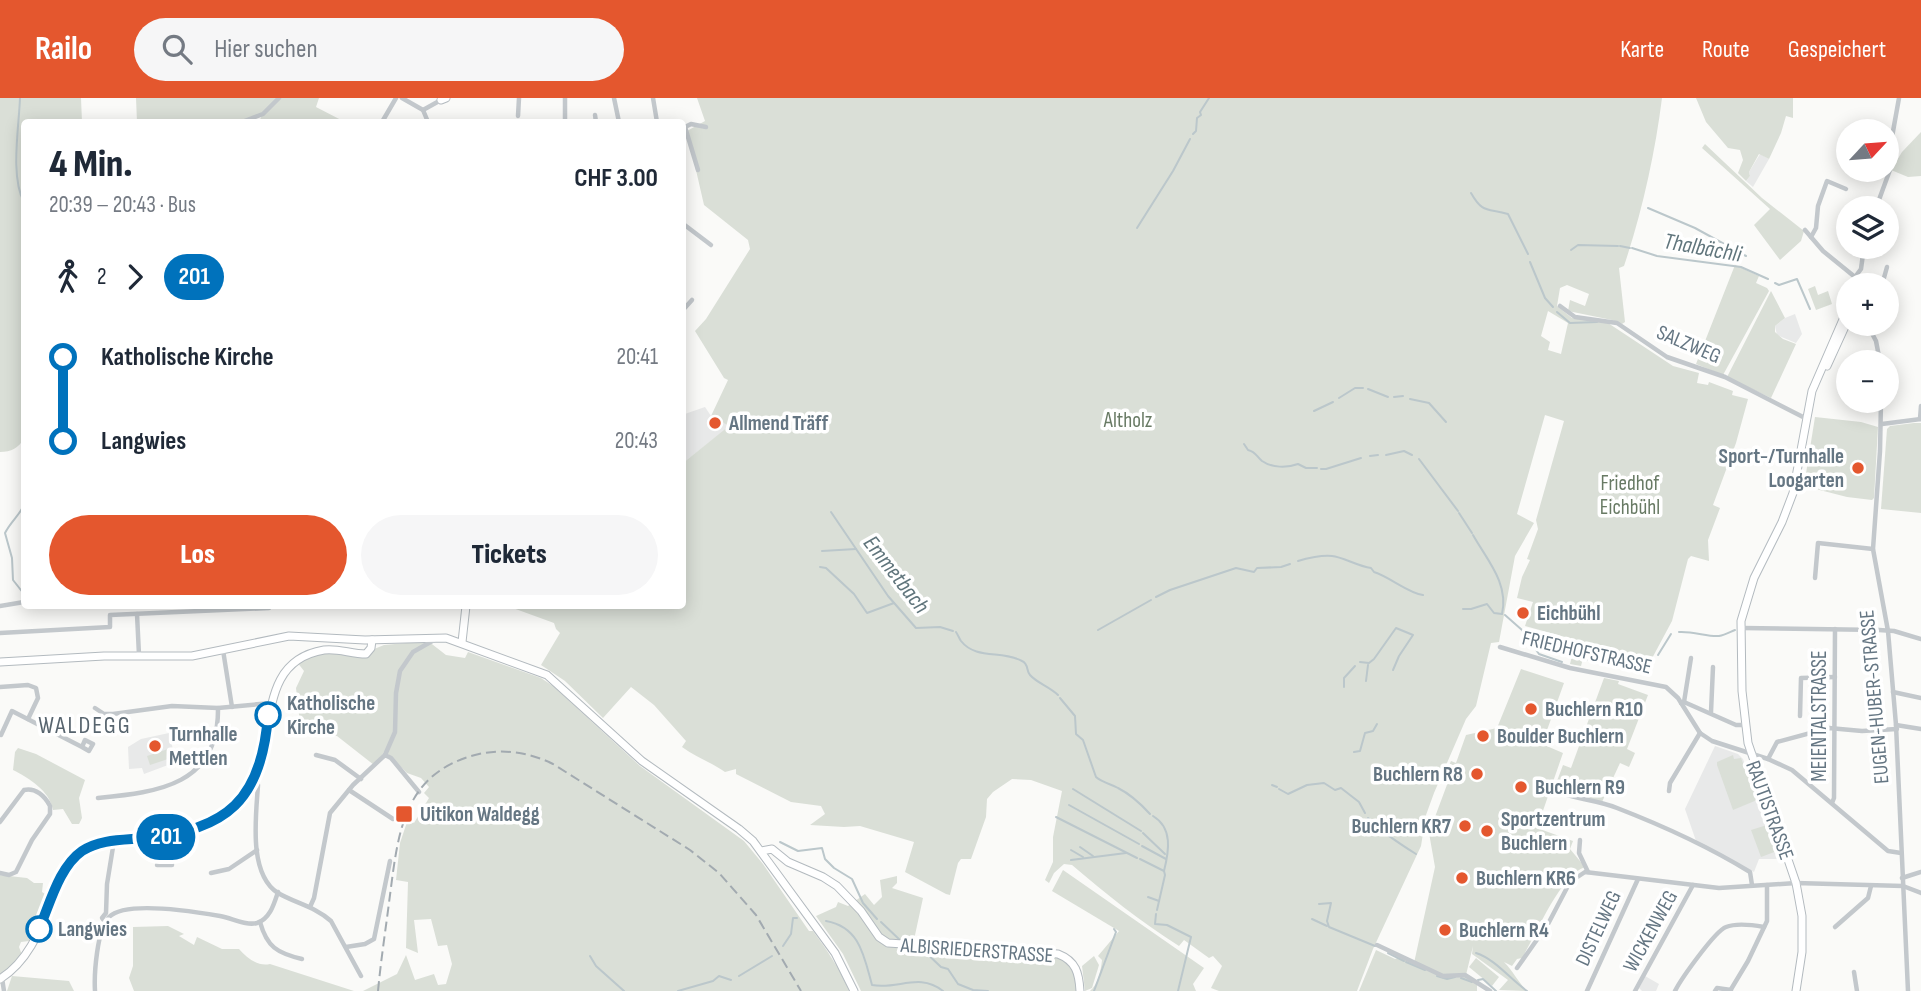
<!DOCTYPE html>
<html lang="de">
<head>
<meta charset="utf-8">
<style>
  body { margin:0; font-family:"Sofia Sans Condensed",sans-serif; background:#f6f6f7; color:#1f2937; height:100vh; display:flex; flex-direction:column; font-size:26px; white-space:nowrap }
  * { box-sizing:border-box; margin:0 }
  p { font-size:23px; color:#747a83 }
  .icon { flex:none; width:38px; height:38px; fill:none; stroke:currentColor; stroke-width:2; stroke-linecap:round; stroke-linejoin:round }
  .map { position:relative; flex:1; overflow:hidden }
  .drawer { position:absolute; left:21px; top:21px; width:665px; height:490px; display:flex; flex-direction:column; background:#fff; border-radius:7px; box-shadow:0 4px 18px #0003 }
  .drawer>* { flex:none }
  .badge { padding:0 14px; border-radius:23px; font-size:24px; line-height:46px }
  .needle { width:46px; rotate:64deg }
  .buttons { position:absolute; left:1836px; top:21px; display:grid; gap:14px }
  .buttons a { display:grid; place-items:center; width:63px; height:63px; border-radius:50%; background:#fff; box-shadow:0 4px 18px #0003; font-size:35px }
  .map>.badge { position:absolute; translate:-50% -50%; box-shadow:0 0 0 4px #fff }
  .legs { display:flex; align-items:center; gap:10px; height:77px; padding:0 28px; font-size:23px }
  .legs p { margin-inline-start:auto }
  .headline { display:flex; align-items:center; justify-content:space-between; height:119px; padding:0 28px }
  h1 { font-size:38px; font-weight:800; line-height:52px }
  .button { display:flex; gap:14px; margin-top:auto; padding:14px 28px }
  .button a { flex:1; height:80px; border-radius:42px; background:#e4572e; color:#fff; font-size:28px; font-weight:800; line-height:80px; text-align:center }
  .button a+a { background:#f6f6f7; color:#1f2937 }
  ul { padding:0 28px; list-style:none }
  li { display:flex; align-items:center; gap:24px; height:84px; font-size:26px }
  li i { display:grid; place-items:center; width:10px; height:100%; margin:0 9px; background:currentColor }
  li i::after { content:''; width:18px; height:18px; margin:-9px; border:5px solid; border-radius:50%; background:#fff }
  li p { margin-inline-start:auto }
  li:first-child i { background:linear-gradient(#0000 50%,currentColor 0) }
  li:last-child i { background:linear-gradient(currentColor 50%,#0000 0) }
  header { display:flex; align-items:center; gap:42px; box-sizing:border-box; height:98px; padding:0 35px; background:#e4572e; color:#fff }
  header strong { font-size:33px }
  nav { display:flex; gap:38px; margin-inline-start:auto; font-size:24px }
  .search { width:490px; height:63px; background:#f6f6f7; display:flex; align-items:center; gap:18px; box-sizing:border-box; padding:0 24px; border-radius:38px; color:#747a83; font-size:26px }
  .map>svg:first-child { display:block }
  .built { fill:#e8e9e9 }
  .green { fill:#dadfd7; fill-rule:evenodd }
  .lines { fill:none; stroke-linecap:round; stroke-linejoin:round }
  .stream { stroke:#bbc7cb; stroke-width:2 }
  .secondary-casing { stroke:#b3babf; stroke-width:9 }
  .street { stroke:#c3c8cc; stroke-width:4.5 }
  .secondary { stroke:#fff; stroke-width:7 }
  .rail { stroke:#a2aab0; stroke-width:2; stroke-dasharray:10 5; stroke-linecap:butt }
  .line-1-casing { stroke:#fff; stroke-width:16 }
  .line-1 { stroke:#0072bc; stroke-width:10 }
  .poi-dot { fill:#e4572e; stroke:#fff; stroke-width:2.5 }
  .stop-1-dot { fill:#fff; stroke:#0072bc; stroke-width:3.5 }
  .labels { text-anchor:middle; stroke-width:7; stroke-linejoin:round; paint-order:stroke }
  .street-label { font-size:21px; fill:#657683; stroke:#fff }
  .park-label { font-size:21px; fill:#687a64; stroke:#fff }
  .poi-label { font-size:21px; font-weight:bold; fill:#657683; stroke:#fff; text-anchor:start }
  .stop-label { font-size:21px; font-weight:bold; fill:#657683; stroke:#fff; text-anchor:start }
  .water-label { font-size:23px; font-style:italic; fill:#60757c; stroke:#fff }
  .quarter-label { font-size:24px; letter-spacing:2px; fill:#57646e; stroke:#fff }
</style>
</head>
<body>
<header>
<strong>Railo</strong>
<div class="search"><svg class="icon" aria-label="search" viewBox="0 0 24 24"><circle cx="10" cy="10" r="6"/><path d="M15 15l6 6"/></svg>Hier suchen</div>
<nav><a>Karte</a><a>Route</a><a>Gespeichert</a></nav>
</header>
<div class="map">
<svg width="1921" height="893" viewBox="0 0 1921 893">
  <rect width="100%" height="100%" fill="#fafaf8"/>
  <!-- built -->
  <g class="built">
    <path d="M1760,56L1769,61L1753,89L1746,83L1750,78L1749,74Z"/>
    <path d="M1795,216L1802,236L1796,245L1777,237L1775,228L1785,220Z"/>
    <path d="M705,309L711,318L730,328L683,365L682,317Z"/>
    <path d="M169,635L176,664L144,676L142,670L129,671L128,649L141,641Z"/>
    <path d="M1715,648L1738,656L1743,661L1781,761H1759L1754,774L1696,743L1685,711Z"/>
    <path d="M1645,878L1659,886L1656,893H1642L1639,890Z"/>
  </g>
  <!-- green -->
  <g class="green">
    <path d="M0,0H81L82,24H24V340C19,350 11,354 0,354Z"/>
    <path d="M136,0H319L316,9L345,24H259L262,17L242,24H137Z"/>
    <path d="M697,0H1662C1655,56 1642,114 1624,168L1619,170L1625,224L1622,226L1612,222L1568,213L1570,202L1585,208L1589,196L1567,187L1560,190L1557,208L1572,220L1608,225L1673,268L1699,275L1697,285L1708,287L1709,284L1733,293L1732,297L1748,301L1736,345L1713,407L1720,410L1708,442L1709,463L1691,458L1688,461L1672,523L1649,566L1586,549L1581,568L1570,566L1576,542L1525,528L1533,504L1517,500L1522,479L1530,462L1527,461L1538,431L1536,422L1564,323L1545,317L1517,416L1534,425L1515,458L1499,544L1491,545L1476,608L1466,621L1434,695L1426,717L1421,748L1373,851L1357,893H1219L1211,890L1222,868L1213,858L1209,860L1184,842L1179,848C1141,824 1106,796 1072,767L1064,766L1054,775L1049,785L1045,782L1053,764V739L1062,693L1031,682L1012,681L993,694L987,701L986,719L971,761H961L958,765L950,797L946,796L905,774L914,744L860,728L844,729L810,727L825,716L821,708L791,704L736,676V671L725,674C711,664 695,659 682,649L686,643L654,607L631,589L603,620L565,583L541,567L560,535L556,531L554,525L507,508H682L683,365L729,328L711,318L728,282L724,280L695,233L706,221L750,151L748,142L704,107L687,33L705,23ZM1548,213L1568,225L1561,256L1548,252L1550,244L1541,238Z"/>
    <path d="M1696,0H1793V20L1786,18L1781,35L1769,61L1759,56L1749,74L1750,78L1746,83L1738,75L1743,62L1740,52L1728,50L1706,24Z"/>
    <path d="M1921,34V78L1908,79L1891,72L1902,54Z"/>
    <path d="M1705,46L1762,100L1804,133L1801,143L1780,162L1754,127L1770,111L1702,50Z"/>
    <path d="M1735,167L1759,178L1756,185L1767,190L1769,193L1723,277L1696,266Z"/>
    <path d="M1815,188L1818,197L1828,193L1832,206L1816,212L1808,191Z"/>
    <path d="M1771,193L1785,220L1775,228V234L1783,241L1796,246L1771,300L1727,279Z"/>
    <path d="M1815,319L1861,324L1878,329L1874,400L1872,402L1847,399L1804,388Z"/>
    <path d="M1914,325H1921V415L1881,411L1887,331L1890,328Z"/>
    <path d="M428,543L446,557L465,560L468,554L541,580L553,588L640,668L744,743L763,766L809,833H813C827,852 840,871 849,893H363L397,876L406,857L415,882L434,876L438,887L446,886L452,866L447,847L438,848L431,821L414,822L418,855L406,850L408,784L396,782L400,745L408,721L414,725L429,700L424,695L429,689L421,680L407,675L385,653L374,667L337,638L301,634L296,590L304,573L297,564L315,554L362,556L384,547Z"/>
    <path d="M1521,571L1564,585L1542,646L1563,655L1537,730L1573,743L1570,751L1585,769C1560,777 1536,837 1522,860L1517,861L1512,868L1504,864C1513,873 1518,884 1527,893L1499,892L1508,882L1472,856L1473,848L1466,877L1477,886V893H1359L1376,852L1395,861L1400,859L1414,865L1435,769L1429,735L1448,684L1443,681L1451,663L1456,665L1466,637L1497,630Z"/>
    <path d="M1604,580L1619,583L1618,586L1648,597L1627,651L1635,655L1629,669L1620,665L1602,704L1554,691L1563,667L1571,670Z"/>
    <path d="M18,650L36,656L85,682L79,700L82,720L79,726H72L63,711L53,712C50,693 29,680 13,672L15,654Z"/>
    <path d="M168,651L171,660L150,667L147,658Z"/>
    <path d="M1733,657L1734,661L1741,660L1757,702L1733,712L1717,667V664Z"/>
    <path d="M1767,727L1777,753L1761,759L1751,732Z"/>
    <path d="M1063,772L1204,870L1193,886L1196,893H1090C1098,887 1101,872 1102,862L1098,858L1119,833L1052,793Z"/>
    <path d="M0,777L27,780L34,785H43L42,794L51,800L37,820L29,843L21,844L19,849L22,857L16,865L0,877Z"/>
    <path d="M897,778V785L892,790L923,800L912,851L1055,858C1074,866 1075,873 1077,893H861L843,856L816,818L836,809L838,804L848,808L865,796L874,807L882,799L880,782Z"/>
    <path d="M168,828L184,836L179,838L194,847L197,839L222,851H239C247,860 258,869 270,866L354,893H134L129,880L133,868V829Z"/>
    <path d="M1094,858L1099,867L1092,890L1085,893L1082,868Z"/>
    <path d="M1476,860L1499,879L1492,888L1469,869Z"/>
    <path d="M12,878L69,883L74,893H7Z"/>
  </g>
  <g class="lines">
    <!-- stream -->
    <g class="stream">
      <path d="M20,0C19,29 10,79 24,104"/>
      <path d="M1193,36L1196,33L1197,20L1201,17L1200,14L1209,0"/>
      <path d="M1471,95C1483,116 1487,110 1508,116L1528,156"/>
      <path d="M1648,110L1695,130L1746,158"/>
      <path d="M1137,130L1173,73L1190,41"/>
      <path d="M1620,148L1630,150"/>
      <path d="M1632,150L1657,158L1741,169L1768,181"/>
      <path d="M1571,152L1578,147L1618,148"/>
      <path d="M1530,164L1545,200L1553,209"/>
      <path d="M1775,185L1779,187L1797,181L1810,211"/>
      <path d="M24,202V211"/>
      <path d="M1557,214L1570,225L1597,224"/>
      <path d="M1368,291L1388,299"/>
      <path d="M1394,299L1403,298"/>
      <path d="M1339,300L1355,290H1363"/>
      <path d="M1410,301L1429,305L1446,324"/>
      <path d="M1314,313L1333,304"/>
      <path d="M1244,346L1248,352C1256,354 1256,358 1262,363C1272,370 1287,370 1298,366L1306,370H1317"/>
      <path d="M22,349L24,340"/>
      <path d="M22,351L24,360"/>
      <path d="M1386,357L1404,353L1412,357"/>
      <path d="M1370,358L1378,357"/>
      <path d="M1419,361L1458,413"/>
      <path d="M1321,371H1326L1361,360"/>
      <path d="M831,414L888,498L916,530L940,529L953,533"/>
      <path d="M1459,415L1472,435"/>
      <path d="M1473,437C1487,462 1509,485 1502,516"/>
      <path d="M822,453L856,451"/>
      <path d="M1298,463C1307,460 1322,457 1332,458C1343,459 1357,468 1371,470L1374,474C1390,479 1408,495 1423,497"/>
      <path d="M820,469L826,470L854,496L867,515L894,505"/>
      <path d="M1156,499L1170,492L1236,470L1254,474L1257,470L1281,469L1290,466"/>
      <path d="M24,500V496L13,482L12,460L5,435C11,423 19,418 24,407"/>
      <path d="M1463,511H1471L1487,506L1494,515L1502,516"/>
      <path d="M1505,517L1522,532L1539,556L1562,564"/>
      <path d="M1098,532L1151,502"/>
      <path d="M956,534C958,537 959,540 961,543C976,562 1002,552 1022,563C1029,566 1026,573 1030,577C1037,585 1050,589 1058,597"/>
      <path d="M1679,534C1693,533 1708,539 1719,538C1725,537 1730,534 1735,532"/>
      <path d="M1658,557L1671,536"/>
      <path d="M1585,562L1601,558L1619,564L1640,566"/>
      <path d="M1360,564L1369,565L1374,561L1396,530L1413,537L1399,558L1393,572"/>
      <path d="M1366,583L1368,567"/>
      <path d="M1344,589V580L1355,568"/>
      <path d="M1060,600L1075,618L1076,636L1083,642L1096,679C1103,685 1111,686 1118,690C1130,696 1140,705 1150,716"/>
      <path d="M1354,654L1360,653L1365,635L1373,633L1377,626"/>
      <path d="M1272,687L1277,689"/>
      <path d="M1073,691L1141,733"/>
      <path d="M1279,691L1288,696L1307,687L1324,685L1335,692L1341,690L1359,704L1365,715"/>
      <path d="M1069,707L1139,746"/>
      <path d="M1153,718C1173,730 1169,753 1164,773L1165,777L1157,812"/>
      <path d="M1056,719L1137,760"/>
      <path d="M1368,720C1381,734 1400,746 1416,756"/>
      <path d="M1143,735L1165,756"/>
      <path d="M780,744L798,753L822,750L825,761L834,770L852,781L863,805L877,821"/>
      <path d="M1142,748L1166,761"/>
      <path d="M1080,749L1093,758"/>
      <path d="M1071,752L1083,759"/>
      <path d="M1140,761L1164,773"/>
      <path d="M1071,762L1126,755"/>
      <path d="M1148,799L1159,803"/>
      <path d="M1319,806L1331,805L1327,823L1329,829L1375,848"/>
      <path d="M1156,816L1155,826L1167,827L1191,839L1178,893"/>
      <path d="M1312,821L1327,828"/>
      <path d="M826,823C860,829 864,858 872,887C898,892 919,874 943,893"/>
      <path d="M881,824L901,843"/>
      <path d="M783,848L791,836L793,820H797"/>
      <path d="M922,851L941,869L948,871L958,886L973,892L988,893"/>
      <path d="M1388,855L1404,863"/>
      <path d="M1476,855C1495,861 1510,881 1527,893"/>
      <path d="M590,858L596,868L624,893"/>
      <path d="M1406,864L1425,872"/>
      <path d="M739,878L772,858"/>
      <path d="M1437,878L1447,881L1455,879"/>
      <path d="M1461,880L1472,884"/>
      <path d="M1478,882L1483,881L1496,893"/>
      <path d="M678,893L713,883L719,878L731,882"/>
      <path d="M1094,893L1116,834L1114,831"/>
    </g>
    <defs>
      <g id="secondary">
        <path d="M441,2L446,0"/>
        <path d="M1827,268L1848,222"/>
        <path d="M462,544L466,508"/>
        <path d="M0,564L104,558H192L289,538L365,542L446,540L547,577L642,663L739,731L753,743L835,855L854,893"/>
        <path d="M761,753L772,751L788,764L823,779L837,788L861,813L879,839L888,845L1058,856C1076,863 1079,875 1080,893"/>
        <path d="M0,881C30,862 41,829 54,797C59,784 64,770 74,760C105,728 174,749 216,722C236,710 255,688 261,664C273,622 264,562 324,552C338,550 351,556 366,556L371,550L372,542"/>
        <path d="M1796,893L1802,854V818L1796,785L1748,645L1742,593L1741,523L1754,480L1782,424L1793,395L1812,293L1848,210"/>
      </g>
    </defs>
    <!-- secondary casing -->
    <use href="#secondary" class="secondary-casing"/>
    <!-- street -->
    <g class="street">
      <path d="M402,0L423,12L428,24"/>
      <path d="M614,0L619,24"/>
      <path d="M653,0L657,24"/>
      <path d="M423,12L441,2"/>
      <path d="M595,17L596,24"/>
      <path d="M518,18L519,0"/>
      <path d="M242,24L263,16L279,0"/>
      <path d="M382,24L396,0"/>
      <path d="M565,24V0"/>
      <path d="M685,29L698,72"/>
      <path d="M683,30L691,26L706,29"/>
      <path d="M1876,110L1891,69L1892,39L1899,0"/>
      <path d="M682,125L711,147"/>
      <path d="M1805,132L1823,153L1855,179L1859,187"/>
      <path d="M1811,139L1816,130L1818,108L1827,83L1846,91"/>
      <path d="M1854,187L1855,179L1861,171L1864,149"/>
      <path d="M1882,187L1887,169"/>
      <path d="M1560,208L1575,219L1617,225L1667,259L1725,279L1805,320"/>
      <path d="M682,213L692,202"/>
      <path d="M1867,226L1876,243L1880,264"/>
      <path d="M1881,303L1880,353L1873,451L1888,533L1896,627L1908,893"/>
      <path d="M1920,321L1921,308"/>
      <path d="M1882,326L1921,321"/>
      <path d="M1815,480L1818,445L1873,451"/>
      <path d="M0,508L24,504"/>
      <path d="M137,516L139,557"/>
      <path d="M1742,530L1879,532L1894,533L1921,541"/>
      <path d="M0,535L110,529V517L269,510V508"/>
      <path d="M1500,549L1570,570L1666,589L1678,600L1700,635L1712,643L1768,661L1792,672L1888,753L1901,755"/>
      <path d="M223,552L232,609"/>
      <path d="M0,589L28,587L36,590L38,600L28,621"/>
      <path d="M1893,594L1921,600"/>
      <path d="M1684,604L1691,560"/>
      <path d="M1681,605L1684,604L1736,627H1745"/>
      <path d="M95,610L104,616H113L172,608L218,610L271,605"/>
      <path d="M1711,614L1713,569"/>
      <path d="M1800,618L1801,580L1835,579"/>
      <path d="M1896,627L1921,631"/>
      <path d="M1,637L12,613L82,649L89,653L93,646L85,642L82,649"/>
      <path d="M316,657L335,662L361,681"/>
      <path d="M385,657L395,634L396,595L400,573L413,554L434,542L435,540"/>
      <path d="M1768,661L1777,644L1829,630L1862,633L1897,631"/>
      <path d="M255,681L258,687C256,718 248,776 278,795C295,805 316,809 331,823L361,878"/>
      <path d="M1549,691C1571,701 1595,701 1617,710C1661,727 1709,749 1750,774L1752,787"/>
      <path d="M349,692L393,721"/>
      <path d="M1669,693L1670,685L1700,635"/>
      <path d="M98,700C159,694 219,687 218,610"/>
      <path d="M1832,705L1834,700L1835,531"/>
      <path d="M0,724L24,692C35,689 45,698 50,708V716L32,742L16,774L9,777L0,775"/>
      <path d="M1580,742L1579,755L1588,774"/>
      <path d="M157,767H172L168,738"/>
      <path d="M211,775L229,771L257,752"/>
      <path d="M1902,780L1921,774"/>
      <path d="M310,809L314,800L330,715L353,687L385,657L391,660L419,694"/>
      <path d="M105,824L102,820L106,815L107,786L114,743"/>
      <path d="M260,824C267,849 277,855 302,861"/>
      <path d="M1835,829L1868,800L1871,788"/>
      <path d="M1377,847L1443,878L1465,877L1490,893"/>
      <path d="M346,849L365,846L374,841L390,763"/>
      <path d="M1517,870L1548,826L1570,784L1585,774L1719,790L1796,785L1903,788L1921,795"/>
      <path d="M1854,874L1857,893"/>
      <path d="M2,880L4,893"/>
      <path d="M95,893C94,876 97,831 109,819C126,802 197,814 220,818C232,820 246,828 257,825C270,821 274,806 278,794"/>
      <path d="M1587,893L1638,781"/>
      <path d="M1635,893L1693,787"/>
      <path d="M1675,893C1681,881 1715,833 1726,829C1736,825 1753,827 1764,829"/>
      <path d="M1715,893L1717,890L1731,892"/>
      <path d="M1730,893L1748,863L1767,823V787"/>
    </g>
    <!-- secondary -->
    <use href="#secondary" class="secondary"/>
    <!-- rail -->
    <path class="rail" d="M378,893C381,861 386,829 390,797C398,736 403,676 475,657C501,650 529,654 553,666L690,752L719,775L756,817L801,893"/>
  </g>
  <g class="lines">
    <defs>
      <path id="line-1" d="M39,831C50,806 59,769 82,753C100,741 124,742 144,740C227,733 262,701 268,617"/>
    </defs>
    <!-- line-1 casing -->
    <use href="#line-1" class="line-1-casing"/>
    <!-- line-1 -->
    <use href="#line-1" class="line-1"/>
  </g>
  <!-- markers -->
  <g class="poi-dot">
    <circle cx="715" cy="325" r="7"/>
    <circle cx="1858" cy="370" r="7"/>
    <circle cx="1523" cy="515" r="7"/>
    <circle cx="1531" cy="611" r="7"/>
    <circle cx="1483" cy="638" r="7"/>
    <circle cx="155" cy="648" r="7"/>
    <circle cx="1477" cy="676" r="7"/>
    <circle cx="1521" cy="689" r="7"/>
    <rect x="395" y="707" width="18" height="18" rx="3.5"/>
    <circle cx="1465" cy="728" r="7"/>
    <circle cx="1487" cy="733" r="7"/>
    <circle cx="1462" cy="780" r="7"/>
    <circle cx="1445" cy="832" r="7"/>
  </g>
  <g class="stop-1-dot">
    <circle cx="268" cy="617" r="12"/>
    <circle cx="39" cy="831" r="12"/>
  </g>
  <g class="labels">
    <!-- street labels -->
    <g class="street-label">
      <text transform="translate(1689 246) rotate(23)" y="7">SALZWEG</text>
      <text transform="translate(1587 554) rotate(13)" y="7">FRIEDHOFSTRASSE</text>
      <text transform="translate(1874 599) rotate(-95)" y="7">EUGEN-HUBER-STRASSE</text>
      <text transform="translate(1819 618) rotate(-90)" y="7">MEIENTALSTRASSE</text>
      <text transform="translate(1770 712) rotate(70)" y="7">RAUTISTRASSE</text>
      <text transform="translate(1598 830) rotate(-65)" y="7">DISTELWEG</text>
      <text transform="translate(1650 833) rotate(-61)" y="7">WICKENWEG</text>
      <text transform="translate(977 852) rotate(4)" y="7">ALBISRIEDERSTRASSE</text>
    </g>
    <!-- park labels -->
    <g class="park-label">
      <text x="1128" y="329">Altholz</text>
      <text x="1630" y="392">Friedhof<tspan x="1630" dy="24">Eichbühl</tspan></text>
    </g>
    <!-- poi labels -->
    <g class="poi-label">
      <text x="729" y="332">Allmend Träff</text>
      <text x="1844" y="365" text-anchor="end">Sport-/Turnhalle<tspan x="1844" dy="24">Loogarten</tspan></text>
      <text x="1537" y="522">Eichbühl</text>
      <text x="1545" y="618">Buchlern R10</text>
      <text x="169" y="643">Turnhalle<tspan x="169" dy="24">Mettlen</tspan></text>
      <text x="1497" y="645">Boulder Buchlern</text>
      <text x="1463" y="683" text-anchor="end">Buchlern R8</text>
      <text x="1535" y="696">Buchlern R9</text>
      <text x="420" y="723">Uitikon Waldegg</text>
      <text x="1501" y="728">Sportzentrum<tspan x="1501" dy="24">Buchlern</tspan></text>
      <text x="1451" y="735" text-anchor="end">Buchlern KR7</text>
      <text x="1476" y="787">Buchlern KR6</text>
      <text x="1459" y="839">Buchlern R4</text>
    </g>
    <!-- stop labels -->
    <g class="stop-label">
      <text x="287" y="612">Katholische<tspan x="287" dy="24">Kirche</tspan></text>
      <text x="58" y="838">Langwies</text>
    </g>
    <!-- water labels -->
    <g class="water-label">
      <text transform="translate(1703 149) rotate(10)" y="8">Thalbächli</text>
      <text transform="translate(897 476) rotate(52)" y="8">Emmetbach</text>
    </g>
    <!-- quarter labels -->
    <g class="quarter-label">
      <text x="85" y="635">WALDEGG</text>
    </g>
  </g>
</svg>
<div class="buttons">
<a><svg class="needle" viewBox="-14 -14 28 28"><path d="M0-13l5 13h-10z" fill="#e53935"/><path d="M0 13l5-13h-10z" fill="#747a83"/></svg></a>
<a><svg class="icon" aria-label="layers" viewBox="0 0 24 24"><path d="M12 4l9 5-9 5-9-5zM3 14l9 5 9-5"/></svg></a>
<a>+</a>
<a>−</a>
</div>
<b class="badge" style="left:166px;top:739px;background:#0072bc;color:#fff">201</b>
<section class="drawer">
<div class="headline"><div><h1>4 Min.</h1><p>20:39 – 20:43 · Bus</p></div><b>CHF 3.00</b></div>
<div class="legs"><svg class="icon" aria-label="walk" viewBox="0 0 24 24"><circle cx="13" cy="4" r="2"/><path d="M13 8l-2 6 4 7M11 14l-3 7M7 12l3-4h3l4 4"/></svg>2<svg class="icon" aria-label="forward" viewBox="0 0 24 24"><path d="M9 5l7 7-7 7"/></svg><b class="badge" style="background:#0072bc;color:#fff">201</b></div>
<ul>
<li><i style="color:#0072bc"></i><b>Katholische Kirche</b><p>20:41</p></li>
<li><i style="color:#0072bc"></i><b>Langwies</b><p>20:43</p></li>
</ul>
<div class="button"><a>Los</a><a>Tickets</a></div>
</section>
</div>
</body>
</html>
